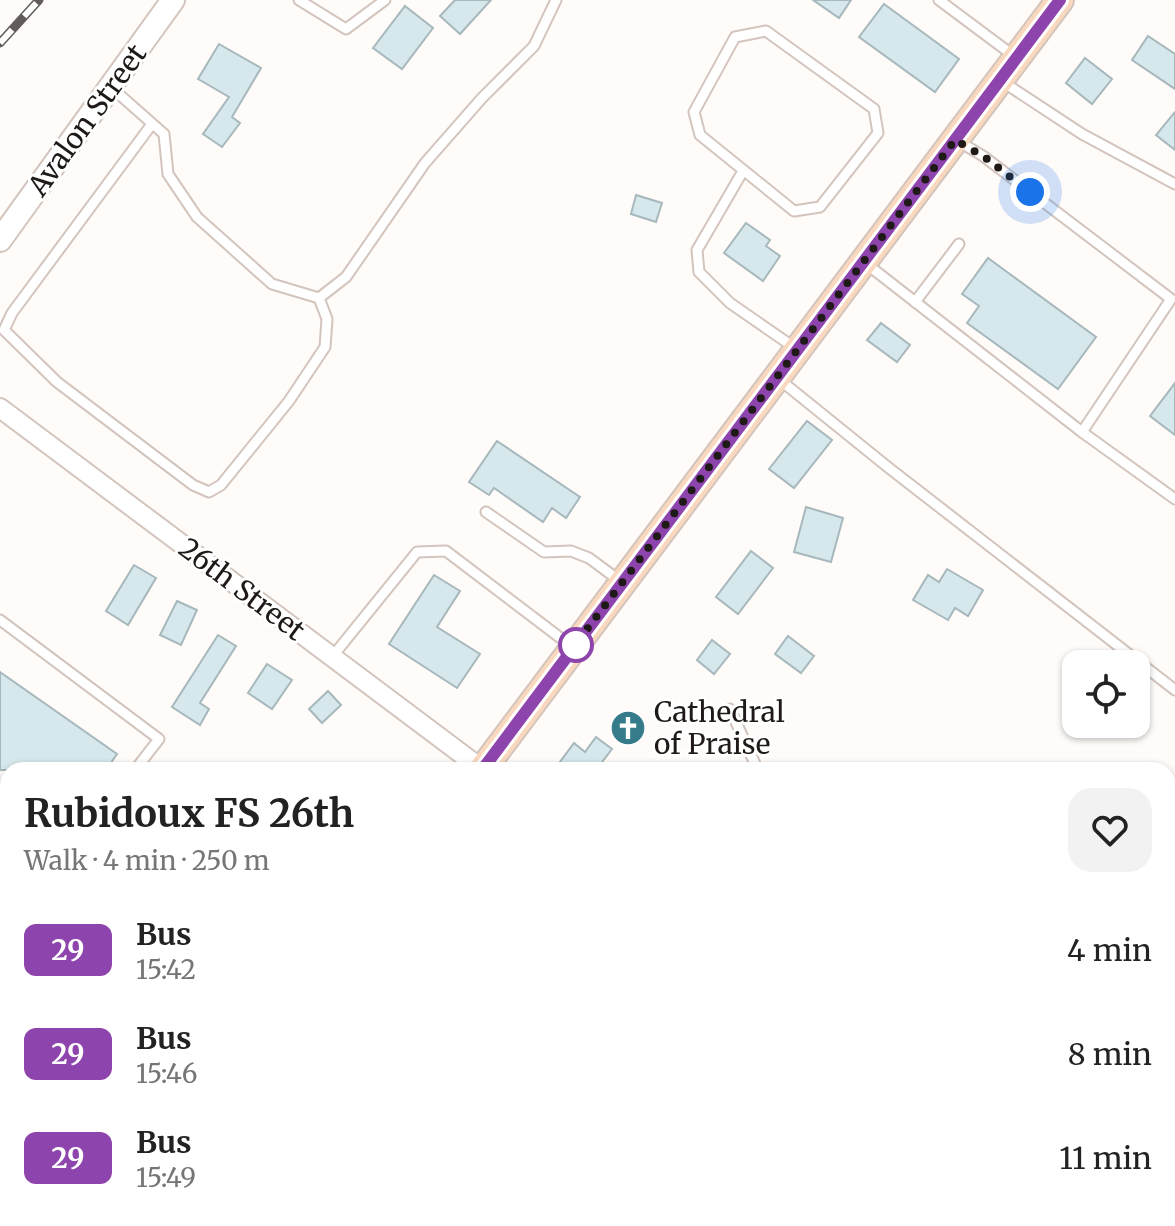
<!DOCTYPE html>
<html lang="en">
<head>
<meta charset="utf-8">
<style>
  body { margin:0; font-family:Merriweather,serif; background:#f2f2f2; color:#222; height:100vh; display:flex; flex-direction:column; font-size:30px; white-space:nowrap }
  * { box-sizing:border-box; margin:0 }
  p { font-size:26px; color:#767676 }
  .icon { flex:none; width:44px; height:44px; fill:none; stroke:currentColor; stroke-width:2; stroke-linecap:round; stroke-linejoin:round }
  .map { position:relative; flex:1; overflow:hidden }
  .side { position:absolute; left:0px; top:762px; width:1176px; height:464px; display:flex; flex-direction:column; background:#fff; border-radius:24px 24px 0 0; box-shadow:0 2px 6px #0004 }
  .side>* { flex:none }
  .badge { padding:0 16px; border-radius:12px; font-size:28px; line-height:52px }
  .controls { position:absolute; left:1062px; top:650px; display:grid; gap:16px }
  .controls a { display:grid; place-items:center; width:88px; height:88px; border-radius:16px; background:#fff; box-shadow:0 2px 6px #0004; font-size:40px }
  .you { position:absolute; width:40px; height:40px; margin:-20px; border:6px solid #fff; border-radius:50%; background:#1a73e8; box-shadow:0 0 0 12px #1a73e833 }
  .map>.badge { position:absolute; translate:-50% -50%; box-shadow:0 0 0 4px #fff }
  .round { display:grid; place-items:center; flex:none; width:84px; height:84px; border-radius:24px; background:#f2f2f2 }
  .headline { display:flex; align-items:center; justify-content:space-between; height:136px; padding:0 24px }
  h1 { font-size:38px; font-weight:700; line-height:60px }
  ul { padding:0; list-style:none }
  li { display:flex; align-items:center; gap:24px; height:104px; padding:0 24px }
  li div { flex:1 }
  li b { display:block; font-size:30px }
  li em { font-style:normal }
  li .badge { min-width:88px; font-weight:700; text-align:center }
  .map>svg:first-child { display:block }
  .building { fill:#d6e8ec; stroke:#a7b8bc; stroke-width:2 }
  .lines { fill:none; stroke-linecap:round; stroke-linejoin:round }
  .service-casing { stroke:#d3c5bd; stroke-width:13 }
  .minor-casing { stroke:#d3c5bd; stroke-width:22 }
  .tertiary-casing { stroke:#d3c5bd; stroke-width:26 }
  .secondary-casing { stroke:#d3c5bd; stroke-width:30 }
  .service { stroke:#fff; stroke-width:9 }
  .minor { stroke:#fff; stroke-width:18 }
  .tertiary { stroke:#fff; stroke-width:22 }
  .secondary { stroke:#fad8be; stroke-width:26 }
  .rail-casing { stroke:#625d5a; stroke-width:9 }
  .rail { stroke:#fff; stroke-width:6; stroke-dasharray:18; stroke-linecap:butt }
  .line-casing { stroke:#fff; stroke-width:18 }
  .line { stroke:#8e44ad; stroke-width:12 }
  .walk { stroke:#1f1a17; stroke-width:8; stroke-dasharray:0 14.4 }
  .stop-dot { fill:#fff; stroke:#8e44ad; stroke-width:4 }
  .labels { text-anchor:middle; stroke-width:6; stroke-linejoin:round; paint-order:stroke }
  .street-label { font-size:28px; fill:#1f1a17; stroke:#fff }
  .poi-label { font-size:28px; fill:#1f1a17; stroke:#fff; text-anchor:start }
</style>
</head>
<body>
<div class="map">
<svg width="1175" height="1226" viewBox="0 0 1175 1226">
  <rect width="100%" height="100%" fill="#fefbf9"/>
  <!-- building -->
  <g class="building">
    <path d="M455,0H491L460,34L440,16Z"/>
    <path d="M813,0H851L839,18Z"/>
    <path d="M884,4L959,59L935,92L859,37Z"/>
    <path d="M405,6L433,28L402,69L373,48Z"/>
    <path d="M1148,36L1175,54V89L1132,60Z"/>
    <path d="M219,44L261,68L232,117L240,123L222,147L203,134L229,97L198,79Z"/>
    <path d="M1085,58L1112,79L1092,104L1066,83Z"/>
    <path d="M1175,112V150L1156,135Z"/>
    <path d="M636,195L662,203L656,222L631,214Z"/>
    <path d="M746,223L770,240L766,246L780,256L763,281L724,253Z"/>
    <path d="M988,258L1096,337L1058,389L967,323L979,306L962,294Z"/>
    <path d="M881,323L910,345L897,362L867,340Z"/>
    <path d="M1175,383V435L1150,416Z"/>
    <path d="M807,421L832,440L794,488L769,469Z"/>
    <path d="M497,441L580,497L566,518L552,508L543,522L494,488L489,495L469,482Z"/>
    <path d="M806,507L843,518L831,562L794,552Z"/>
    <path d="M751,551L773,568L738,614L716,597Z"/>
    <path d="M134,565L156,578L128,625L106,611Z"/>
    <path d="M947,569L983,590L968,616L955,608L948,620L913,600L928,575L939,582Z"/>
    <path d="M434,575L460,591L437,627L480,654L457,688L389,644Z"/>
    <path d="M177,601L197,610L181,645L160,635Z"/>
    <path d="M218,635L236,646L200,703L209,709L200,725L172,707Z"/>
    <path d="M788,636L814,656L801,673L775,654Z"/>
    <path d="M712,640L730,654L714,674L697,660Z"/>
    <path d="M267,664L292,680L272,709L248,693Z"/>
    <path d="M0,672L117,754L106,770H0Z"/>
    <path d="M328,691L341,705L322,723L309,709Z"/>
    <path d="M596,737L612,749L596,770H554L574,743L585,752Z"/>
  </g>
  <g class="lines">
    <defs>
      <g id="service">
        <path d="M299,0L346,29L385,0"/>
        <path d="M939,0L1014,56"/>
        <path d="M766,31L874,109L878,133L820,207L794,211L700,135L694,112L735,37Z"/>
        <path d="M1003,82L1082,134L1175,184"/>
        <path d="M112,88L164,134L168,174L197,217L272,284L319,298L346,277L425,163L482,98L534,46L556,0"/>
        <path d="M152,124L12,313L4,330L57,382L193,485L209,492L221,485L289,401L325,347L327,319L319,298"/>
        <path d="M743,171L697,250L699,272L730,303L795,348"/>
        <path d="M864,262L1082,432L1171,299L983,156L958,141"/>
        <path d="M915,302L959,244"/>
        <path d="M780,380L889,468L1175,690"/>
        <path d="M1082,432L1175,499"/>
        <path d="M486,512L544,552L571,551L589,558L620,581"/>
        <path d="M0,620L159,739L135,770"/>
        <path d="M332,657L417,552L446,551L571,646"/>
        <path d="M730,709L756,766L755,770"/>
        <path d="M0,1086L8,1092"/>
        <path d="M0,1194L8,1200"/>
        <path d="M32,1218L43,1226"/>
        <path d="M337,1218L347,1226"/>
        <path d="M553,1218L563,1226"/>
        <path d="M829,1226L836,1218"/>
        <path d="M990,1226L995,1218"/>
      </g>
      <g id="minor">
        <path d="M0,408L483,770"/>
        <path d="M1083,1218L1093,1226"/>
      </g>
      <path id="tertiary" d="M0,240L173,0"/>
      <g id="secondary">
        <path d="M482,770L1060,0"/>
        <path d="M141,1226L147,1218"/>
      </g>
    </defs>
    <!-- service casing -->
    <use href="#service" class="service-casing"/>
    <!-- minor casing -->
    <use href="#minor" class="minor-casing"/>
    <!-- tertiary casing -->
    <use href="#tertiary" class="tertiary-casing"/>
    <!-- secondary casing -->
    <use href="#secondary" class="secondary-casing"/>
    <!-- service -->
    <use href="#service" class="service"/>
    <!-- minor -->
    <use href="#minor" class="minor"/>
    <!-- tertiary -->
    <use href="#tertiary" class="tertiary"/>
    <!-- secondary -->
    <use href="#secondary" class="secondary"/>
    <defs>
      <path id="rail" d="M0,43L39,0"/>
    </defs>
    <!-- rail casing -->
    <use href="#rail" class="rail-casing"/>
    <!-- rail -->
    <use href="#rail" class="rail"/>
  </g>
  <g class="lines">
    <defs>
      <path id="line" d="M482,770L1060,0"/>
    </defs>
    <!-- line casing -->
    <use href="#line" class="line-casing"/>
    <!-- line -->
    <use href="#line" class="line"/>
    <!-- walk -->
    <path class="walk" d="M576,645L573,648L955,140L983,156L1030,192"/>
  </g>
  <!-- icons -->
  <defs>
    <symbol id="church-disc" viewBox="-11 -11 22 22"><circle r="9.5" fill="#367b89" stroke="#fff"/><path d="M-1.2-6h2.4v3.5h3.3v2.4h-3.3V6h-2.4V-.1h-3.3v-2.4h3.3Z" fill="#fff"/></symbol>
  </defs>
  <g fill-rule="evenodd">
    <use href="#church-disc" x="608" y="708" width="40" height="40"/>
  </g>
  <!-- markers -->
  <circle class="stop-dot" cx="576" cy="645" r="16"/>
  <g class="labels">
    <!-- street labels -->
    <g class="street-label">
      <text transform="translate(87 120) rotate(-54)" y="10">Avalon Street</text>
      <text transform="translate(242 589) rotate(37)" y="10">26th Street</text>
    </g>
    <!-- poi labels -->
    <g class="poi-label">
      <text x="654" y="722">Cathedral<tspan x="654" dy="32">of Praise</tspan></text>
    </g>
  </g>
</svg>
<div class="controls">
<a><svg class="icon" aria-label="locate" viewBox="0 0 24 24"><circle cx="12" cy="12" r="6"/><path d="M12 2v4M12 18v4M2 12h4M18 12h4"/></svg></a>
</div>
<div class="you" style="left:1030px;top:192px"></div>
<section class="side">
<div class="headline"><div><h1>Rubidoux FS 26th</h1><p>Walk · 4 min · 250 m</p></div><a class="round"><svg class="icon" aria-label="heart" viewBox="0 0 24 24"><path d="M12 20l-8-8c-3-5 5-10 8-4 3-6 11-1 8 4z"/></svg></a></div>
<ul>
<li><span class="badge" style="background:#8e44ad;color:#fff">29</span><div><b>Bus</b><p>15:42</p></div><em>4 min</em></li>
<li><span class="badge" style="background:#8e44ad;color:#fff">29</span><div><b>Bus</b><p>15:46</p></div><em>8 min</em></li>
<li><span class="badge" style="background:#8e44ad;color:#fff">29</span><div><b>Bus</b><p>15:49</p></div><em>11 min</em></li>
</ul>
</section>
</div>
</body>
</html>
